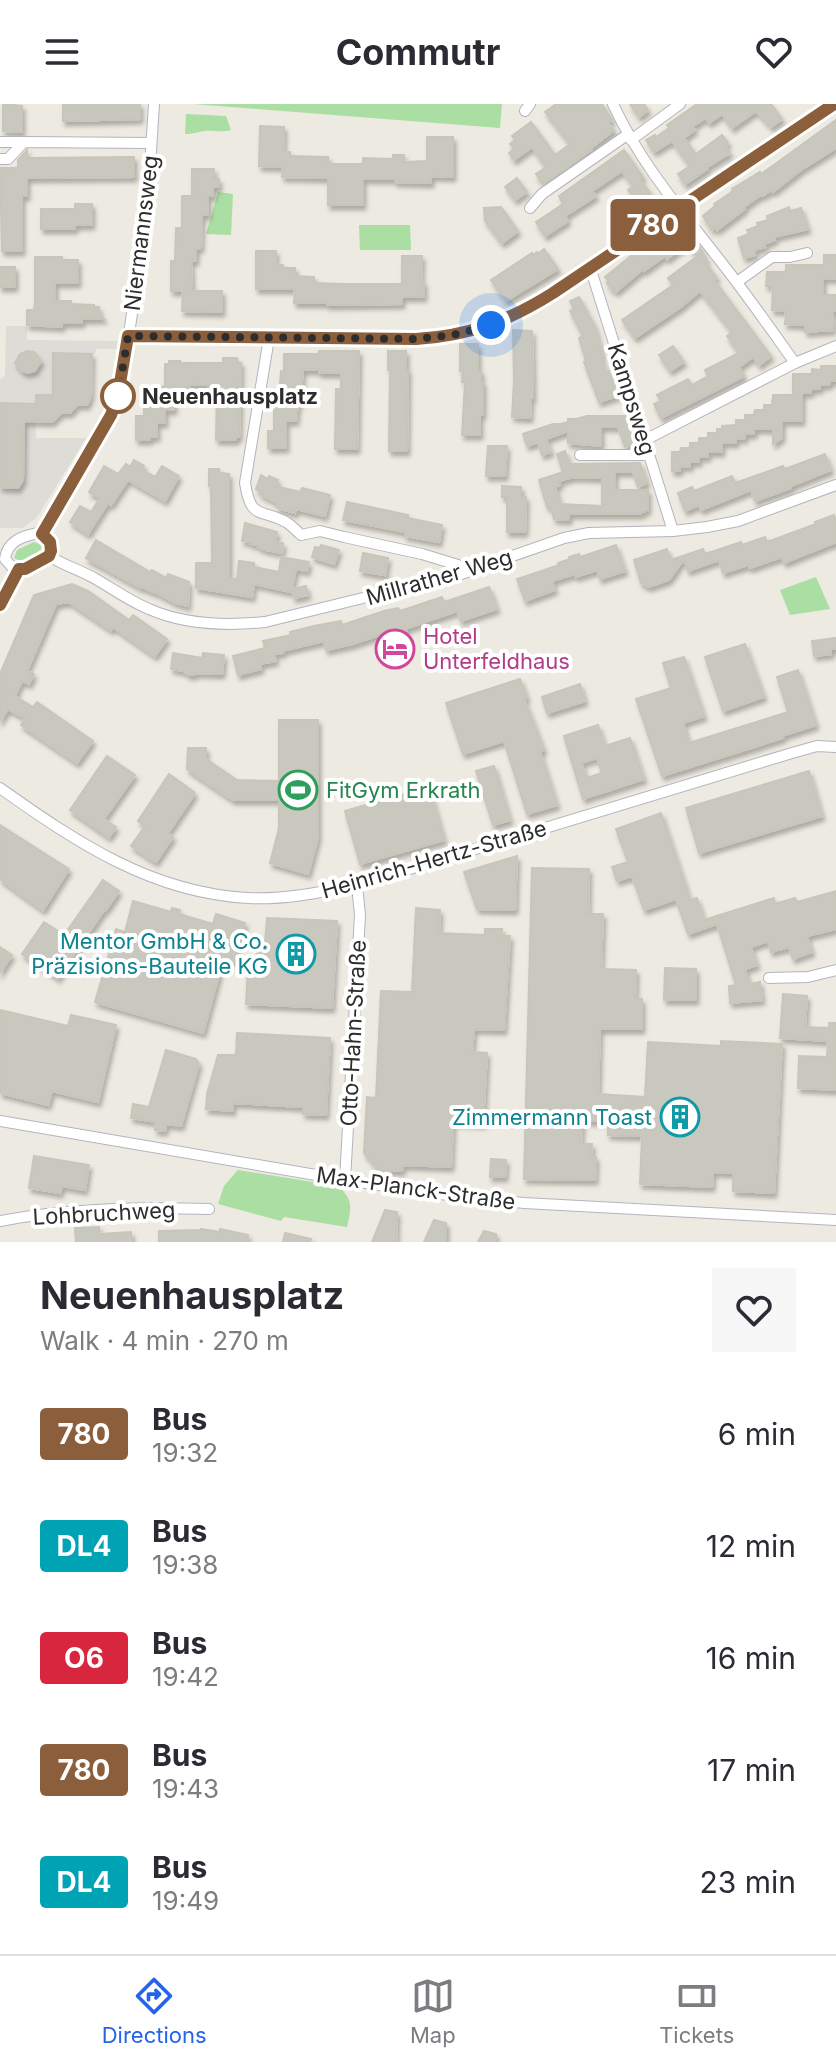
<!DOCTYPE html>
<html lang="en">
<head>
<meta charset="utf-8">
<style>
  body { margin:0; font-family:Inter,sans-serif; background:#f7f7f7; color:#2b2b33; height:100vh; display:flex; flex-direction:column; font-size:30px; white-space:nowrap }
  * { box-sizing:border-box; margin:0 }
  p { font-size:26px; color:#7c7c81 }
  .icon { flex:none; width:44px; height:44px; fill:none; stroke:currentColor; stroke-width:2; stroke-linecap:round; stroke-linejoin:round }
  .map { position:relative; height:1138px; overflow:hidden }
  .details { display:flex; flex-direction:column; background:#fff; flex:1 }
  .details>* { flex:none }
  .badge { padding:0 16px; border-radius:6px; font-size:28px; line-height:52px }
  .you { position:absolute; width:40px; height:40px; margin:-20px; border:6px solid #fff; border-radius:50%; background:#1a73e8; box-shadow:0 0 0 12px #1a73e833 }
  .map>.badge { position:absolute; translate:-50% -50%; box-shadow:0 0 0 4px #fff }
  .round { display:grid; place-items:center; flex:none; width:84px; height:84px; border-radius:0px; background:#f7f7f7 }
  .summary { display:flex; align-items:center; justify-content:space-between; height:136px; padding:0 40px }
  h1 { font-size:38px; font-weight:700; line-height:60px }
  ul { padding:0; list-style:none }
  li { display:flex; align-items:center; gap:24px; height:112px; padding:0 40px }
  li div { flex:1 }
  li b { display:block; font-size:30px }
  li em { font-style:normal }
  li .badge { min-width:88px; font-weight:700; text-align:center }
  header { display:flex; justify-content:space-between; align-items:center; height:104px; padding:0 40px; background:#fff; font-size:36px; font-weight:700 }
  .dock { display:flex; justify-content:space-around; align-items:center; height:112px; border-top:2px solid #e1e1e2; background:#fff; font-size:22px; color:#7c7c81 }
  .dock a { display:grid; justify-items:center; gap:4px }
  .dock .current { color:#2563eb }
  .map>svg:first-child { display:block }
  .green { fill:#aadea2 }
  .plaza { fill:#dddcd7 }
  .building { fill:#c9c8bf; stroke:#c8c6ba; stroke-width:2; fill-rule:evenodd; filter:url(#shadow) }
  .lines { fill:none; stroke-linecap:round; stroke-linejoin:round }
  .minor-casing { stroke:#b4b4bf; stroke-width:12 }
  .minor { stroke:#fff; stroke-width:10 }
  .line-casing { stroke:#fff; stroke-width:18 }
  .line { stroke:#8b5e3c; stroke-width:12 }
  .walk { stroke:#2d2d2d; stroke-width:8; stroke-dasharray:0 14.4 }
  .stop-dot { fill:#fff; stroke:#8b5e3c; stroke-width:4 }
  .labels { text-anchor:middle; stroke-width:8; stroke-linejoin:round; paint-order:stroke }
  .street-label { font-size:22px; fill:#2d2d2d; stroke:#fff }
  .stop-label { font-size:22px; font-weight:bold; fill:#2d2d2d; stroke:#fff; text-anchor:start }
  .hotel-label { font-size:22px; fill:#b23c85; stroke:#fff; text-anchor:start }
  .leisure-label { font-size:22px; fill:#27864d; stroke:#fff; text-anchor:start }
  .culture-label { font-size:22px; fill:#0d838f; stroke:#fff; text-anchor:end }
</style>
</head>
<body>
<header><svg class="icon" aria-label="menu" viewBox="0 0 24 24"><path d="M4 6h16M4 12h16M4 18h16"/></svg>Commutr<svg class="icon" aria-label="heart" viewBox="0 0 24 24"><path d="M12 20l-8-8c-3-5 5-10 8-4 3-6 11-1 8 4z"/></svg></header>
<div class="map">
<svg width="836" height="1138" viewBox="0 0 836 1138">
  <defs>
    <filter id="shadow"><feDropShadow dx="2.5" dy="4.5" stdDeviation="2" flood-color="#0004"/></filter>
  </defs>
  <rect width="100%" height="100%" fill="#edeae1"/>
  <!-- green -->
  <g class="green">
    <path d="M193,0H502L500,24Z"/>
    <path d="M186,10L226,12L231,26C221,29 214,26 204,27C197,28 193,30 185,30Z"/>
    <path d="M218,88L233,90L231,131L206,130Z"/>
    <path d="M359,121H410L411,146H360Z"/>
    <path d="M34,438L42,441L41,447L39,449L21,457L14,454L17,446Z"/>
    <path d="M816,473L830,505L790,511L780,486Z"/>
    <path d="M238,1066L338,1082C354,1096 351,1104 347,1123L284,1113L281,1117L218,1100L224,1082Z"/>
  </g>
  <!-- plaza -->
  <g class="plaza">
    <path d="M6,222H27V236L119,237L118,245H96L95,250H54L53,291H36V300L0,299V276L5,272Z"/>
    <path d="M24,311H35L36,334H86L37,413L23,424H0V383L18,384L23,376Z"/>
  </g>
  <!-- building -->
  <g class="building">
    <path d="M3,0L22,2V28L3,27Z"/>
    <path d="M63,0H140V15L63,17Z"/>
    <path d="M556,0H602L612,16L608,19L614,26L590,45L591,46L543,80L536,70L546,63L532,43L514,56L509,49L514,45L510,40L515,36L512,32L531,18L555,51L570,40L545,8Z"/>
    <path d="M630,0H644L648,6L639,13Z"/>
    <path d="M697,0H771L782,15L771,23L756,7L732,24L722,10L709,19L705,14L692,23L695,26L684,34L696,50L722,31L728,39L725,42L730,49L706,64L707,65L685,80L678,70L690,62L672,37L654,48L646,36L655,31L656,33L669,24L667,21Z"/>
    <path d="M836,16V44L801,66L773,88L772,86L762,92L761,91L744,103L745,105L717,126L715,123L712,126L703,112L715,102L714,100L733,87L732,85L760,68L761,70L771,63Z"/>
    <path d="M260,22L284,23L283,47L290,48V52L328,53V60H363V54L393,55V51H404V58L427,57V33H453V73L431,72V79L395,78V75H363V101H328V74L282,73L283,63L259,62Z"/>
    <path d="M27,46V54L134,53V73L27,74V92H22V147H2L0,64H18V56Z"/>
    <path d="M624,46L643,73L640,75L658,100L618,129L611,119L621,113L614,104L632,92L628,86L633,82L622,67L592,87L596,92L565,112L568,117L545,132L536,118L563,100L559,92Z"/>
    <path d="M192,65H214L213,75H219V83H213V92H208V111H202L201,144L196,145V157H191L192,187H222V208L182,207L183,187H171V157H175L176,124H182V92H192Z"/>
    <path d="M517,74L527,88L515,96L505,83Z"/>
    <path d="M75,100H92V121H75V125H41V105H75Z"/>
    <path d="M501,103L518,127L502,139L485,117L484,104Z"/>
    <path d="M789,103L790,107L801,104L808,125L774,133L775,136L764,140L765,143L754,146L755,151L744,154L738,134L749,130L747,126L758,122L757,119L768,116L767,112Z"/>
    <path d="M677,125L680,129L685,125L703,148L697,153L687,140L667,155L665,152L644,167L643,165L616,188L614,184L612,186L607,179L608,177L605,173L632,151L634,153L654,138L656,141Z"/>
    <path d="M544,145L558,165L506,197L491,176L532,149L533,151L537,148L538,150Z"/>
    <path d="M256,147H276L275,161H283V164H295V172L314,173V179L344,180H402V152H422L421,178H424V193H402V200L327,201V199H294L295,185H256Z"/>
    <path d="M702,149L707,156L705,158L717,174L714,176L771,252L759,261L753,253L739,263L744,272L661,314L654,300L661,297L657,291L688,275L692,281L708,272L705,266L739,249L727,232L732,228L700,187L681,203L635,234L622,216L673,181L668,174Z"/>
    <path d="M824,151H836V175L823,174V191H836V207H832L833,226L805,228V221L785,220L786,207L772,206L773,182H766L767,168H786V161H824Z"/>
    <path d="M35,153H62V156H78V179H55V197H71V200L94,201V203H99V209L104,215H82V219H62V223L27,221V206H34L35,197Z"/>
    <rect x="0" y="163" width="15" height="20"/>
    <path d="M579,193L595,223L602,252H601L606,268L609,267L617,292L599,298L584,258L586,257L579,234L583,232L570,207L574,205L570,197Z"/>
    <path d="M513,226L532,227L533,294H531L530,314L512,313L514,277Z"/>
    <path d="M460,240H478V267H481V278H483V311H480V331H462L465,278H462L463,267H460Z"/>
    <path d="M673,242L684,258L670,267L659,251Z"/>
    <path d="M27,247L34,248L41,257L35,267L28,269L22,267L15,259L20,250Z"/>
    <path d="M319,247H359L357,345H335L336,285H341V269H319V266H303L300,299H298L296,317H286V344H268V327H274V306H276V293H279L281,267L284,268V250H319Z"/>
    <path d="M388,247H406V266H408L407,347H389L390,266H388Z"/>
    <path d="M53,249L92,250L91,292L87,301H77L70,309H61L52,318L24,317L23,376L18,384L0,383V299L36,300V291H53Z"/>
    <path d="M223,254H237V258L241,259L239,333H236V336H216L217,284H208L209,281L190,280V283H183V294H174V306H165V319H157V333H150V336H136V312H144V303H149V295H153V285L160,286V283L165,282V260H169V257H180V259H223Z"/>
    <path d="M821,262H836V277H830L829,281H820V285H811V289H802V317H782V334L773,340V325H754V330H745V335L736,334V339H722V348H708V353H699V358H690V363L680,362V367H672V348H680L681,344H690V339H699V334H708V329H717V325H722V322L736,321V316H745V311H754L755,306H764V301H772L773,291H793V270H812V265L821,266Z"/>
    <path d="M587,312H626L635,340L625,343L618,323H601V342L568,339V327L546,335L551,348L542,351L538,338L527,342L523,330L553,320H561L568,318V315H576Z"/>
    <path d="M488,342H507L505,372H486Z"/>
    <path d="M565,347L570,360L640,359L647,379L638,383L633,368H615V386H648V406L645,405V408H641V410H569V416L554,415L551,403H547L539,376L563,368L557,350ZM573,373L602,374V402L560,400L555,383L560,381L559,377Z"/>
    <path d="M825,350L831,366L791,382V384L755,397L751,386L701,406L699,401L685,407L678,389L692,383L694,387L732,372L735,379L783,362L785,365Z"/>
    <path d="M134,356L144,362L142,366L155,373L162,362L179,372L165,397L128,376L111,401L108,399L88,430L70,418L80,402L91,408L100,394L89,388L104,362L118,370L126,360L130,363Z"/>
    <path d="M209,365H219V369L229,370V475H237L239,457L254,459V463L279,468L281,453L309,458L307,467L296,465L291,488L254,480L252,493L196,484V459H212L211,382H209Z"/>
    <path d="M261,371L268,375L269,372L278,376L275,382L300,388L302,384L330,391L325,412L296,405L295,409L277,404L278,399L260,390L261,388L256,385Z"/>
    <path d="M502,382L521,383V393H526L525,428H507V393H502Z"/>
    <path d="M347,398L408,411V414L442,421L439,438L405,432V428L343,416Z"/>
    <path d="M834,411L836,416V438L784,459L782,453L750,464L748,461L723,469L719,456L688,467L684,455L669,476L649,483L641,479L634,456L667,445L671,456L703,445L705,450L741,438L742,441L765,433L767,438L816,420L815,418Z"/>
    <path d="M245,419L277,428L275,438L283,439L282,449L266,446L258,443L259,441L250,440L251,438L242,437Z"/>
    <path d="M96,436L150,468L152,466L166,474L168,470L189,478L188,502L176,499L153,487V488L142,483L141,484L86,454Z"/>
    <path d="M321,441L339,446L334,460L312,453L315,443L320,444Z"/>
    <path d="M616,441L625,467L600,475L597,466L576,473L575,470L552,477L555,486L525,497L517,475L559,461L558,459L570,455L569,453L579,450L580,453Z"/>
    <path d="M363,449L388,454L385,471L360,467Z"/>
    <path d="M72,480L88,487L129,516L133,511L167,535L155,552L113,523L111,526L69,498L56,500L27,567L34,570L29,580L22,577L15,592L33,603L37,598L93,637L77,659L21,621L25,614L8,605L0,617V570L34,491Z"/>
    <path d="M306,482L308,491L294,494L292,485Z"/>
    <path d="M489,483L497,505L461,517L457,507L405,525L406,527L392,532L391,527L353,540L326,546L324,537L282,547L283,549L274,550L276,557L260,560L261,565L238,571L233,552L265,544L263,537L291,531L290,528L314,522L341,517L342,521L384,507L398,504L400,507L442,493L444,498Z"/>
    <path d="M836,534V545H831V550L814,552L812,537Z"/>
    <path d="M745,540L764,593L723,607L705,553Z"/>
    <path d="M173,549L202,554L203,549L224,551L222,570L194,569V571H189L183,567L171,565Z"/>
    <path d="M684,553L704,612L683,619L689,639L788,608L777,573L798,566L816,621L782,632L783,634L662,672L636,595L671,584L663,559Z"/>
    <path d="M520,575L527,594L524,595L544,646L540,648L557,701L527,710L504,637L463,650L446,599Z"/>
    <path d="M580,580L585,597L547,609L542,593Z"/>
    <path d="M279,616H318V733L308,770L270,759L279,724V696H233L187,665L188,644H206V655L237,676L279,677Z"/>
    <path d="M598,621L605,642L630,634L644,675L583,695L564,632ZM597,654L602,669L587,674L581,659Z"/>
    <path d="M107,652L135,671L104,715L116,723L109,733L70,706Z"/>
    <path d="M494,662L510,716L493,721L476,667Z"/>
    <path d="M809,667L822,712L699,749L686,704Z"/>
    <path d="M169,670L194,688V691L168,729L173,733L156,758L146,752L147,749L145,751L131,742L145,722L138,717Z"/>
    <path d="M429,683L444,736L360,760L345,707Z"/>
    <path d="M661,709L690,796L697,794L704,816L774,794L775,800L795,794L797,798L836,787V825L807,832L812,848L793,855L789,843L771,848L768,837L751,843L757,861L745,865L749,880L760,878L762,896L730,899L729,882L736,881L717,820L688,830L676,795L644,806L632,772L617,777L612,763L628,758L616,725Z"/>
    <path d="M0,721L69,765L43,806L0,775Z"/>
    <path d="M517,752L515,806L477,805L464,768Z"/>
    <path d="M532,764L589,765L588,810H603L601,865L636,866L635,895H642V925H600L598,990L645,993L648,938L721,942V937L782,940L774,1089L733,1087V1069L713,1068L712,1083L640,1080L642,1032L608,1031V1017H582L581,1040H592L591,1053H596L595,1076L524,1075Z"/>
    <path d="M103,776L119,787L106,806L105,805L58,874L22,850L44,818L64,831Z"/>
    <path d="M133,797L171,808L172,804L180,806L179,810L213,820L216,810L245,819L233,859L223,856L203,929L95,898L116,825L125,828Z"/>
    <path d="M416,804L440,806L439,829L485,831V825H502L501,832H510L504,926L474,925L472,948L487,949L483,1020L453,1018L451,1063L403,1061L402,1067L379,1066L364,1049L367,993L376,994L381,887L412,888Z"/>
    <path d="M267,814L337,817L332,904L246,900L248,861H256L258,838H265Z"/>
    <path d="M0,843L12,851L0,869Z"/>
    <path d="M665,864L696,865V896H664Z"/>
    <path d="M783,890L807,892L805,923L829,924V919H836V986L798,984L799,952L827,953L828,937L780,934Z"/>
    <path d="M0,906L68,922L71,911L116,921L98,998L52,987L48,1001L0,989Z"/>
    <path d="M237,929L330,934L326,1011L303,1010V1003L233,999V1007L206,1005L207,990L218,951H236Z"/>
    <path d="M166,946L196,955L199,960L181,1022L166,1020L165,1027L155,1026L156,1018L131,1014L133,1000L149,1003Z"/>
    <path d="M34,1052L89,1061L85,1086L62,1082L60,1089L29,1084Z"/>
    <path d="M491,1055L506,1056L505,1073H490Z"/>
    <path d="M385,1106L397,1108L396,1138H372Z"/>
    <path d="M434,1116L446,1119V1138H424Z"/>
    <path d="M99,1123V1130L131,1128L132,1138H76L75,1124Z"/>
    <path d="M201,1125L220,1128V1125L248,1131L247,1138H159V1127L200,1126Z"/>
    <path d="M484,1127L496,1130V1138H478Z"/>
    <path d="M285,1129L311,1135L310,1138H283Z"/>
  </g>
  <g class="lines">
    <defs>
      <g id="minor">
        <path d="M613,0C639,57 680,105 718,154C745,188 770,224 795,259"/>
        <path d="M525,7L530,0"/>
        <path d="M631,36L680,0"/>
        <path d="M0,38H24"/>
        <path d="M0,55H8L24,38L151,39"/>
        <path d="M530,104L542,90L627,31"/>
        <path d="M590,163L673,427"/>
        <path d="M737,178L772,153H790L807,149"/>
        <path d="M128,232L416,235C457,233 494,222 530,203L834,0"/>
        <path d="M269,234L245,379C251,416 259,404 286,418C291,421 297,427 301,431L320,427L344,433L422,450L458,461L461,470"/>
        <path d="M645,336L795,259L836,242"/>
        <path d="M580,351H649"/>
        <path d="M38,429C72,443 34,470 12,463L5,455C7,437 23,432 38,429Z"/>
        <path d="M42,430L111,311L118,291L123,269L138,170L148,94L154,0"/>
        <path d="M49,452C63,461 80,466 94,474C112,484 129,497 149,505C185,521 226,522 265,518L461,470L564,434L589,429L673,427L707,423L738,417L836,381"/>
        <path d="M0,501L19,465"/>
        <path d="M0,684C76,738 152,789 248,794C284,796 322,788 357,781L792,649L817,642L836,643"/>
        <path d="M769,874L808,873L836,866"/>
        <path d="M0,1017L345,1076L448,1091L524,1099L836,1116"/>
        <path d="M345,1076L360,811L357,781"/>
        <path d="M0,1117C69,1104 139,1103 209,1105"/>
      </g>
    </defs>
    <!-- minor casing -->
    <use href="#minor" class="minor-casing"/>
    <!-- minor -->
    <use href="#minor" class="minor"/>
  </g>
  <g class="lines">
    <defs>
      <path id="line" d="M0,501L19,465H25L49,452L51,447L50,438L42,430L111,311L118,291L128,232L416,235C468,232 509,217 553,189L834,0"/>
    </defs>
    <!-- line casing -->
    <use href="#line" class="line-casing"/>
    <!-- line -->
    <use href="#line" class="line"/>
    <!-- walk -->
    <path class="walk" d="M118,292L128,232L416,235L453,231L491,221"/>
  </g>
  <!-- icons -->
  <defs>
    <symbol id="hotel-ring" viewBox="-11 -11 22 22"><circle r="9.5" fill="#fff" stroke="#d1479c" stroke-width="1.5"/><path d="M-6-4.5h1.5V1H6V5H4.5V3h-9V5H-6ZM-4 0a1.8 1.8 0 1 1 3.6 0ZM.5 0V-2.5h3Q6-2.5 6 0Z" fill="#d1479c"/></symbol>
    <symbol id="stadium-ring" viewBox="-11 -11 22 22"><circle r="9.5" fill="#fff" stroke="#2e9e5b" stroke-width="1.5"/><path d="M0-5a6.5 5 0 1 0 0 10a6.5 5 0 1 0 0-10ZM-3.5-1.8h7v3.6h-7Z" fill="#2e9e5b"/></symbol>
    <symbol id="building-ring" viewBox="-11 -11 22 22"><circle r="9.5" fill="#fff" stroke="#0f9aa8" stroke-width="1.5"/><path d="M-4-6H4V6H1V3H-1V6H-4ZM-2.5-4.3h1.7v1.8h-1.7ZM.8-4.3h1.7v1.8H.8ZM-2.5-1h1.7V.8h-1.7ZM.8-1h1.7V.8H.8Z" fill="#0f9aa8"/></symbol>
  </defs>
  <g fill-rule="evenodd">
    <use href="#hotel-ring" x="373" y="523" width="44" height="44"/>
    <use href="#stadium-ring" x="276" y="664" width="44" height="44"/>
    <use href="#building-ring" x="274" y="828" width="44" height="44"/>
    <use href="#building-ring" x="658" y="991" width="44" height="44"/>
  </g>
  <!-- markers -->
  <circle class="stop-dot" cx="118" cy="292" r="16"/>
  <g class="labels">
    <!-- street labels -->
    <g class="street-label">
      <text transform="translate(141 129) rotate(-83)" y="8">Niermannsweg</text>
      <text transform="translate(632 295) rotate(73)" y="8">Kampsweg</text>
      <text transform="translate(439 473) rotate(-16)" y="8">Millrather Weg</text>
      <text transform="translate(434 755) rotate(-16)" y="8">Heinrich-Hertz-Straße</text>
      <text transform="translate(353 929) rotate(-87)" y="8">Otto-Hahn-Straße</text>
      <text transform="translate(416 1084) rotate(8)" y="8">Max-Planck-Straße</text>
      <text transform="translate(104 1109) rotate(-3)" y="8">Lohbruchweg</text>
    </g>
    <!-- stop labels -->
    <g class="stop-label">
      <text x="142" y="300">Neuenhausplatz</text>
    </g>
    <!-- hotel labels -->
    <g class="hotel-label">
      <text x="423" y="540">Hotel<tspan x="423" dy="25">Unterfeldhaus</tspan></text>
    </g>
    <!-- leisure labels -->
    <g class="leisure-label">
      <text x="326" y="694">FitGym Erkrath</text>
    </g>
    <!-- culture labels -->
    <g class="culture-label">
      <text x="268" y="845">Mentor GmbH &amp; Co.<tspan x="268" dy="25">Präzisions-Bauteile KG</tspan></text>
      <text x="652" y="1021">Zimmermann Toast</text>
    </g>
  </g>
</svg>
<div class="you" style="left:491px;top:221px"></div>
<b class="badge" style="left:653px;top:121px;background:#8b5e3c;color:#fff">780</b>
</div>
<section class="details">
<div class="summary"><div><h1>Neuenhausplatz</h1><p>Walk · 4 min · 270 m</p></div><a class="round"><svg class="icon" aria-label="heart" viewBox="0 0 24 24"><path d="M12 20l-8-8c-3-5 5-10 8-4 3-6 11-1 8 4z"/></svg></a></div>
<ul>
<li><span class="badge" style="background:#8b5e3c;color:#fff">780</span><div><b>Bus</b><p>19:32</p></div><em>6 min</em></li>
<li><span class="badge" style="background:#00a3b4;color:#fff">DL4</span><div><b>Bus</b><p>19:38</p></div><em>12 min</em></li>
<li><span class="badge" style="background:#d7263d;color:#fff">O6</span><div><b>Bus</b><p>19:42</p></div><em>16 min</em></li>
<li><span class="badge" style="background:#8b5e3c;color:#fff">780</span><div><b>Bus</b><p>19:43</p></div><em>17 min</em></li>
<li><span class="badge" style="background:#00a3b4;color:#fff">DL4</span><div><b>Bus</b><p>19:49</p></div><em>23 min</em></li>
</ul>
</section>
<nav class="dock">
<a class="current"><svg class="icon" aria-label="directions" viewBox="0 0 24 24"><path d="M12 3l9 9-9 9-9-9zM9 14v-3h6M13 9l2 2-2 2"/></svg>Directions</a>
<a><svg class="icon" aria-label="map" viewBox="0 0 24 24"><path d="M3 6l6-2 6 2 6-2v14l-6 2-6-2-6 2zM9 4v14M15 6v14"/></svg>Map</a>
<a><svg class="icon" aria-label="tickets" viewBox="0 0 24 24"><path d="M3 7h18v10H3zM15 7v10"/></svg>Tickets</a>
</nav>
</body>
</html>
